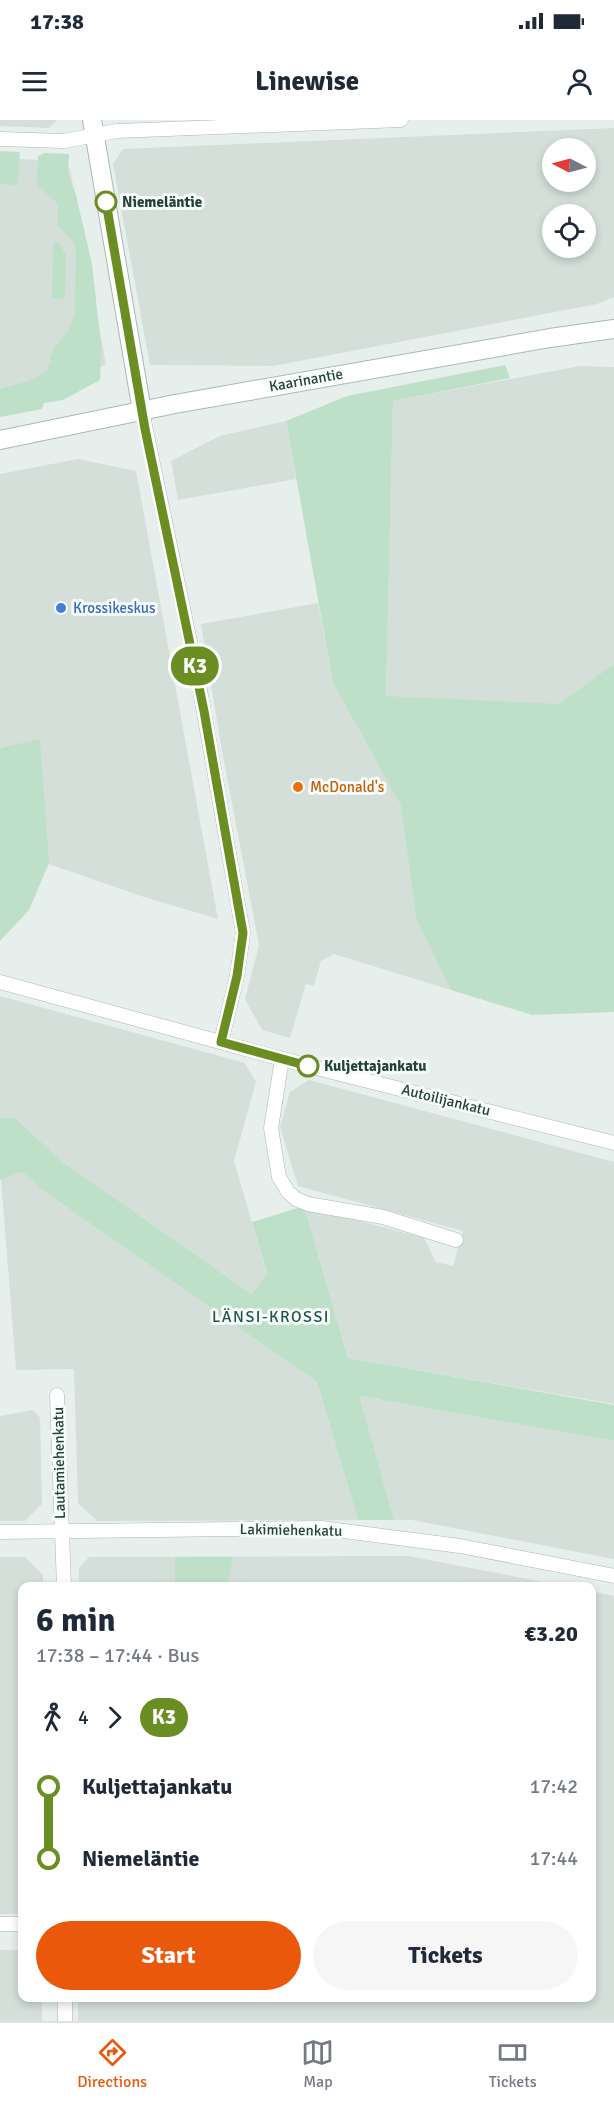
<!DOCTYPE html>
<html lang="en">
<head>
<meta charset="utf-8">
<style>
  body { margin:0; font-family:Signika,sans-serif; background:#f6f6f7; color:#1f2937; height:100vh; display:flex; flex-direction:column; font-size:22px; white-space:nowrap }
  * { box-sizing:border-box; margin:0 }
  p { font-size:20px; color:#747a83 }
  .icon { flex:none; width:33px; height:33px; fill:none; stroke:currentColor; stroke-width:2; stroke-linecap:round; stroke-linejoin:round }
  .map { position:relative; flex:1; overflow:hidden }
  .drawer { position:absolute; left:18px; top:1462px; width:578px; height:420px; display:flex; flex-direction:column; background:#fff; border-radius:12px; box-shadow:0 3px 9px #0003 }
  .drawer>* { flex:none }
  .badge { padding:0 12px; border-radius:20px; font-size:21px; line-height:39px }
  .needle { width:39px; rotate:276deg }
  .fabs { position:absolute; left:542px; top:18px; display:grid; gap:12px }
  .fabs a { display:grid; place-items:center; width:54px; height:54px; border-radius:50%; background:#fff; box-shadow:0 3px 9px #0003; font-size:30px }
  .map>.badge { position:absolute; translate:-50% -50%; box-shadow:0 0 0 3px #fff }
  .legs { display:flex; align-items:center; gap:9px; height:66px; padding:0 18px; font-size:20px }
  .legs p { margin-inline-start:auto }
  .summary { display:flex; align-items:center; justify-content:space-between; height:102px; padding:0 18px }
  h1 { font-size:33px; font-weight:800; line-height:45px }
  .button { display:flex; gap:12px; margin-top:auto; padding:12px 18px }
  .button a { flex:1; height:69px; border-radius:36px; background:#ea580c; color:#fff; font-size:24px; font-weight:800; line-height:69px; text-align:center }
  .button a+a { background:#f6f6f7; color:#1f2937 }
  ul { padding:0 18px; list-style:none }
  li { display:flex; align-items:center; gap:21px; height:72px; font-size:22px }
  li i { display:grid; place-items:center; width:9px; height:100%; margin:0 8px; background:currentColor }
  li i::after { content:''; width:15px; height:15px; margin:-8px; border:4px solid; border-radius:50%; background:#fff }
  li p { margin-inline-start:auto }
  li:first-child i { background:linear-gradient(#0000 50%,currentColor 0) }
  li:last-child i { background:linear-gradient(currentColor 50%,#0000 0) }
  .status { display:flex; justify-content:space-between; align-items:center; height:42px; padding:0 30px; background:#fff; direction:ltr }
  .status svg { height:16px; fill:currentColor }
  header { display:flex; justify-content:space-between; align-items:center; height:78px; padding:0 18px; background:#fff; font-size:27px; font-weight:800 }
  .dock { display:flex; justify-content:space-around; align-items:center; height:84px; border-top:2px solid #e0e1e3; background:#fff; font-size:16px; color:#747a83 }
  .dock a { display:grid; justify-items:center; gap:3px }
  .dock .selected { color:#ea580c }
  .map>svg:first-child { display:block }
  .built { fill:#d4dfda; fill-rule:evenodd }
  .green { fill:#bfe0c8 }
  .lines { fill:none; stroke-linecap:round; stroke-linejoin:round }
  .street-casing { stroke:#a8b8b2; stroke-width:15 }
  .secondary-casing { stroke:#a4bbb3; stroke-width:20 }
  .street { stroke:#fff; stroke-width:14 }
  .secondary { stroke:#fff; stroke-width:18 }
  .line-1-casing { stroke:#fff; stroke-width:14 }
  .line-1 { stroke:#6b8e23; stroke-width:9 }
  .stop-1-dot { fill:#fff; stroke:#6b8e23; stroke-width:3 }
  .shop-dot { fill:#3f7fe0; stroke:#f7fbf9; stroke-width:2 }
  .food-dot { fill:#e8710a; stroke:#f7fbf9; stroke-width:2 }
  .labels { text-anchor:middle; stroke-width:6; stroke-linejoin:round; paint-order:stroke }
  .stop-label { font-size:15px; font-weight:bold; fill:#24423a; stroke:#f7fbf9; text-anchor:start }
  .street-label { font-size:15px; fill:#24423a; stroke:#f7fbf9 }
  .shop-label { font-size:15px; fill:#366cbe; stroke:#f7fbf9; text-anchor:start }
  .food-label { font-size:15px; fill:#c56008; stroke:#f7fbf9; text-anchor:start }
  .neighbourhood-label { font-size:16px; letter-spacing:1.5px; fill:#1f5548; stroke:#f7fbf9 }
</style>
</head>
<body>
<div class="status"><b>17:38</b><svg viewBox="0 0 49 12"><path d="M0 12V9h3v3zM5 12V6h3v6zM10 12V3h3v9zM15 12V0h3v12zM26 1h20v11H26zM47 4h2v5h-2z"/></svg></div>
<header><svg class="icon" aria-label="menu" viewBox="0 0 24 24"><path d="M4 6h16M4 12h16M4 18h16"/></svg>Linewise<svg class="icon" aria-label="person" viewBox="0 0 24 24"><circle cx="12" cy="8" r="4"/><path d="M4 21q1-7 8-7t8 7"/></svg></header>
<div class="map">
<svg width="614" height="1901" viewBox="0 0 614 1901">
  <rect width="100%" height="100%" fill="#e6efeb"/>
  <!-- built -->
  <g class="built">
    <path d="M0,0H57L49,8L0,6Z"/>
    <path d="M614,8V177L597,184L273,246L150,245L113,44L123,29ZM552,28H585V62H552ZM552,94H585V128H552Z"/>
    <path d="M0,38L57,41L70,49L106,244L96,250L0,278Z"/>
    <path d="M580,246L614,247V700L386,576L393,281Z"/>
    <path d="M286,301L296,359L178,380L171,341L220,316Z"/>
    <path d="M78,339L136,351L218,799L144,777L17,733L3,627L0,628V354Z"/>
    <path d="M318,483L333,563L401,686L416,799L451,870L334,834L321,841L314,866L306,864L290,918L262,910L245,879L259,825L222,631L201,504Z"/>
    <path d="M0,876L245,943L256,962L234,1041L267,1154L252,1174L63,1042L15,998H0Z"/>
    <path d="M309,960L614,1042V1284L348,1238L304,1086L424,1118L436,1142L453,1146L463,1111L298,1066L280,1007L290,972Z"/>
    <path d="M22,1052L42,1070L317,1262L358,1400L97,1401L78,1383L74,1249L16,1250L1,1059Z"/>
    <path d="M358,1276L614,1321V1439L412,1400H394Z"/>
    <path d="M33,1290L40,1298L42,1384L25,1401H0V1296Z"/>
    <path d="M408,1436L570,1467H79V1448L89,1437Z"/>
    <path d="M0,1437H25L43,1455V1467H22V1794H0Z"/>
    <path d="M591,1471L614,1476V1901H78V1878H591Z"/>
    <path d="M0,1830H22V1878H42V1901H0Z"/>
  </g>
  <!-- green -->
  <g class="green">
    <path d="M0,31L20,32L18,65L0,64Z"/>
    <path d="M45,33L69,34L68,54L76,75L92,144L101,225L100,260L63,280L44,283L42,289L0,297V269L29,261L47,251L53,230L69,210L75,193L76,126L58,105V84L37,65L38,36Z"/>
    <path d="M53,123H59L66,135L65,179L52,178Z"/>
    <path d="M505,245L510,258L393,281L386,576L559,584L614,544V892L532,895L451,870L416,799L401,686L333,563L286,301L347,276Z"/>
    <path d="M40,619L49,743L29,790L0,821V628Z"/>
    <path d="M0,998H15L63,1042L252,1174L267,1153L252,1102L304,1086L348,1238L614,1285V1321L359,1276L394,1400H358L317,1262L42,1070L22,1052L0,1060Z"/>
    <path d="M175,1437H233L227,1467H175Z"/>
  </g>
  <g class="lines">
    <defs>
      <g id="street">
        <path d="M0,19L64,21L117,11L401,0"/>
        <path d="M142,291L200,570L243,813L237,856L221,922"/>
        <path d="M0,862L301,944L614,1023"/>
        <path d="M282,939L271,1008L279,1057L288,1072L296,1079L308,1084L383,1097L456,1120"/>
        <path d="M57,1275L64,1467"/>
        <path d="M0,1412L321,1408L460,1426L614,1456"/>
        <path d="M0,1804H22"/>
        <path d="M65,1901V1878"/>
      </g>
      <g id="secondary">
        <path d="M92,0L142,291"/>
        <path d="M0,320L175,284L550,218L614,209"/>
      </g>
    </defs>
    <!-- street casing -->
    <use href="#street" class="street-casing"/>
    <!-- secondary casing -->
    <use href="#secondary" class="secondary-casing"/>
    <!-- street -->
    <use href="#street" class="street"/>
    <!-- secondary -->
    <use href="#secondary" class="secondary"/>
  </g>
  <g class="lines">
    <defs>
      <path id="line-1" d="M106,82L145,309L204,591L243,813L237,856L221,922L308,946"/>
    </defs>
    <!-- line-1 casing -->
    <use href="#line-1" class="line-1-casing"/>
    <!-- line-1 -->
    <use href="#line-1" class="line-1"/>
  </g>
  <!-- markers -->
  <g class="stop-1-dot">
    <circle cx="106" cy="82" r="10"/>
    <circle cx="308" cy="946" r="10"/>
  </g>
  <circle class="shop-dot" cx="61" cy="488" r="6"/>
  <circle class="food-dot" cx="298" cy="667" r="6"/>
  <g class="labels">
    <!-- stop labels -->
    <g class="stop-label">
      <text x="122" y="87">Niemeläntie</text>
      <text x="324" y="951">Kuljettajankatu</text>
    </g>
    <!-- street labels -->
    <g class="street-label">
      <text transform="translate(306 260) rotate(-10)" y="5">Kaarinantie</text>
      <text transform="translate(446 980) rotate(14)" y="5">Autoilijankatu</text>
      <text transform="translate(59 1343) rotate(-91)" y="5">Lautamiehenkatu</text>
      <text transform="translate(291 1410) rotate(1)" y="5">Lakimiehenkatu</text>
    </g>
    <!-- shop labels -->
    <g class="shop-label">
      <text x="73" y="493">Krossikeskus</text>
    </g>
    <!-- food labels -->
    <g class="food-label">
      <text x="310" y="672">McDonald's</text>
    </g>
    <!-- neighbourhood labels -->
    <g class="neighbourhood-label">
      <text x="271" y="1202">LÄNSI-KROSSI</text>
    </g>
  </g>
</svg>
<div class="fabs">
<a><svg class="needle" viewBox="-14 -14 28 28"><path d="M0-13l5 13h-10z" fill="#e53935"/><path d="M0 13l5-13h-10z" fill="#747a83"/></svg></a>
<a><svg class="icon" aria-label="locate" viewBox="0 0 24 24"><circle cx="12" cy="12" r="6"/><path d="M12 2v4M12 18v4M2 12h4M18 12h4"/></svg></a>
</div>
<b class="badge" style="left:195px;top:546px;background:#6b8e23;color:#fff">K3</b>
<section class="drawer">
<div class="summary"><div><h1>6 min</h1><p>17:38 – 17:44 · Bus</p></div><b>€3.20</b></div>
<div class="legs"><svg class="icon" aria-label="walk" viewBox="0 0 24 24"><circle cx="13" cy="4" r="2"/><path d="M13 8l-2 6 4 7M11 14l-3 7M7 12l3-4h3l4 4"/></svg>4<svg class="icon" aria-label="forward" viewBox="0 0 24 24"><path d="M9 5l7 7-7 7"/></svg><b class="badge" style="background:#6b8e23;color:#fff">K3</b></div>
<ul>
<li><i style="color:#6b8e23"></i><b>Kuljettajankatu</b><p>17:42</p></li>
<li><i style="color:#6b8e23"></i><b>Niemeläntie</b><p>17:44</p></li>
</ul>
<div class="button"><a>Start</a><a>Tickets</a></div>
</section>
</div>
<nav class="dock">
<a class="selected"><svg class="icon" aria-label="directions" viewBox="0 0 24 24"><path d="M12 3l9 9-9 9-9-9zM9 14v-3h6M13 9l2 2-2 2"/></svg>Directions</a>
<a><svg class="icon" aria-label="map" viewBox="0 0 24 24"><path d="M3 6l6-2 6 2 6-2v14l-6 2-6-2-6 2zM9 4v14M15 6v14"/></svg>Map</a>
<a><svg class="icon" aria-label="tickets" viewBox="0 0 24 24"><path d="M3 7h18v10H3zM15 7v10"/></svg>Tickets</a>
</nav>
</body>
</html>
